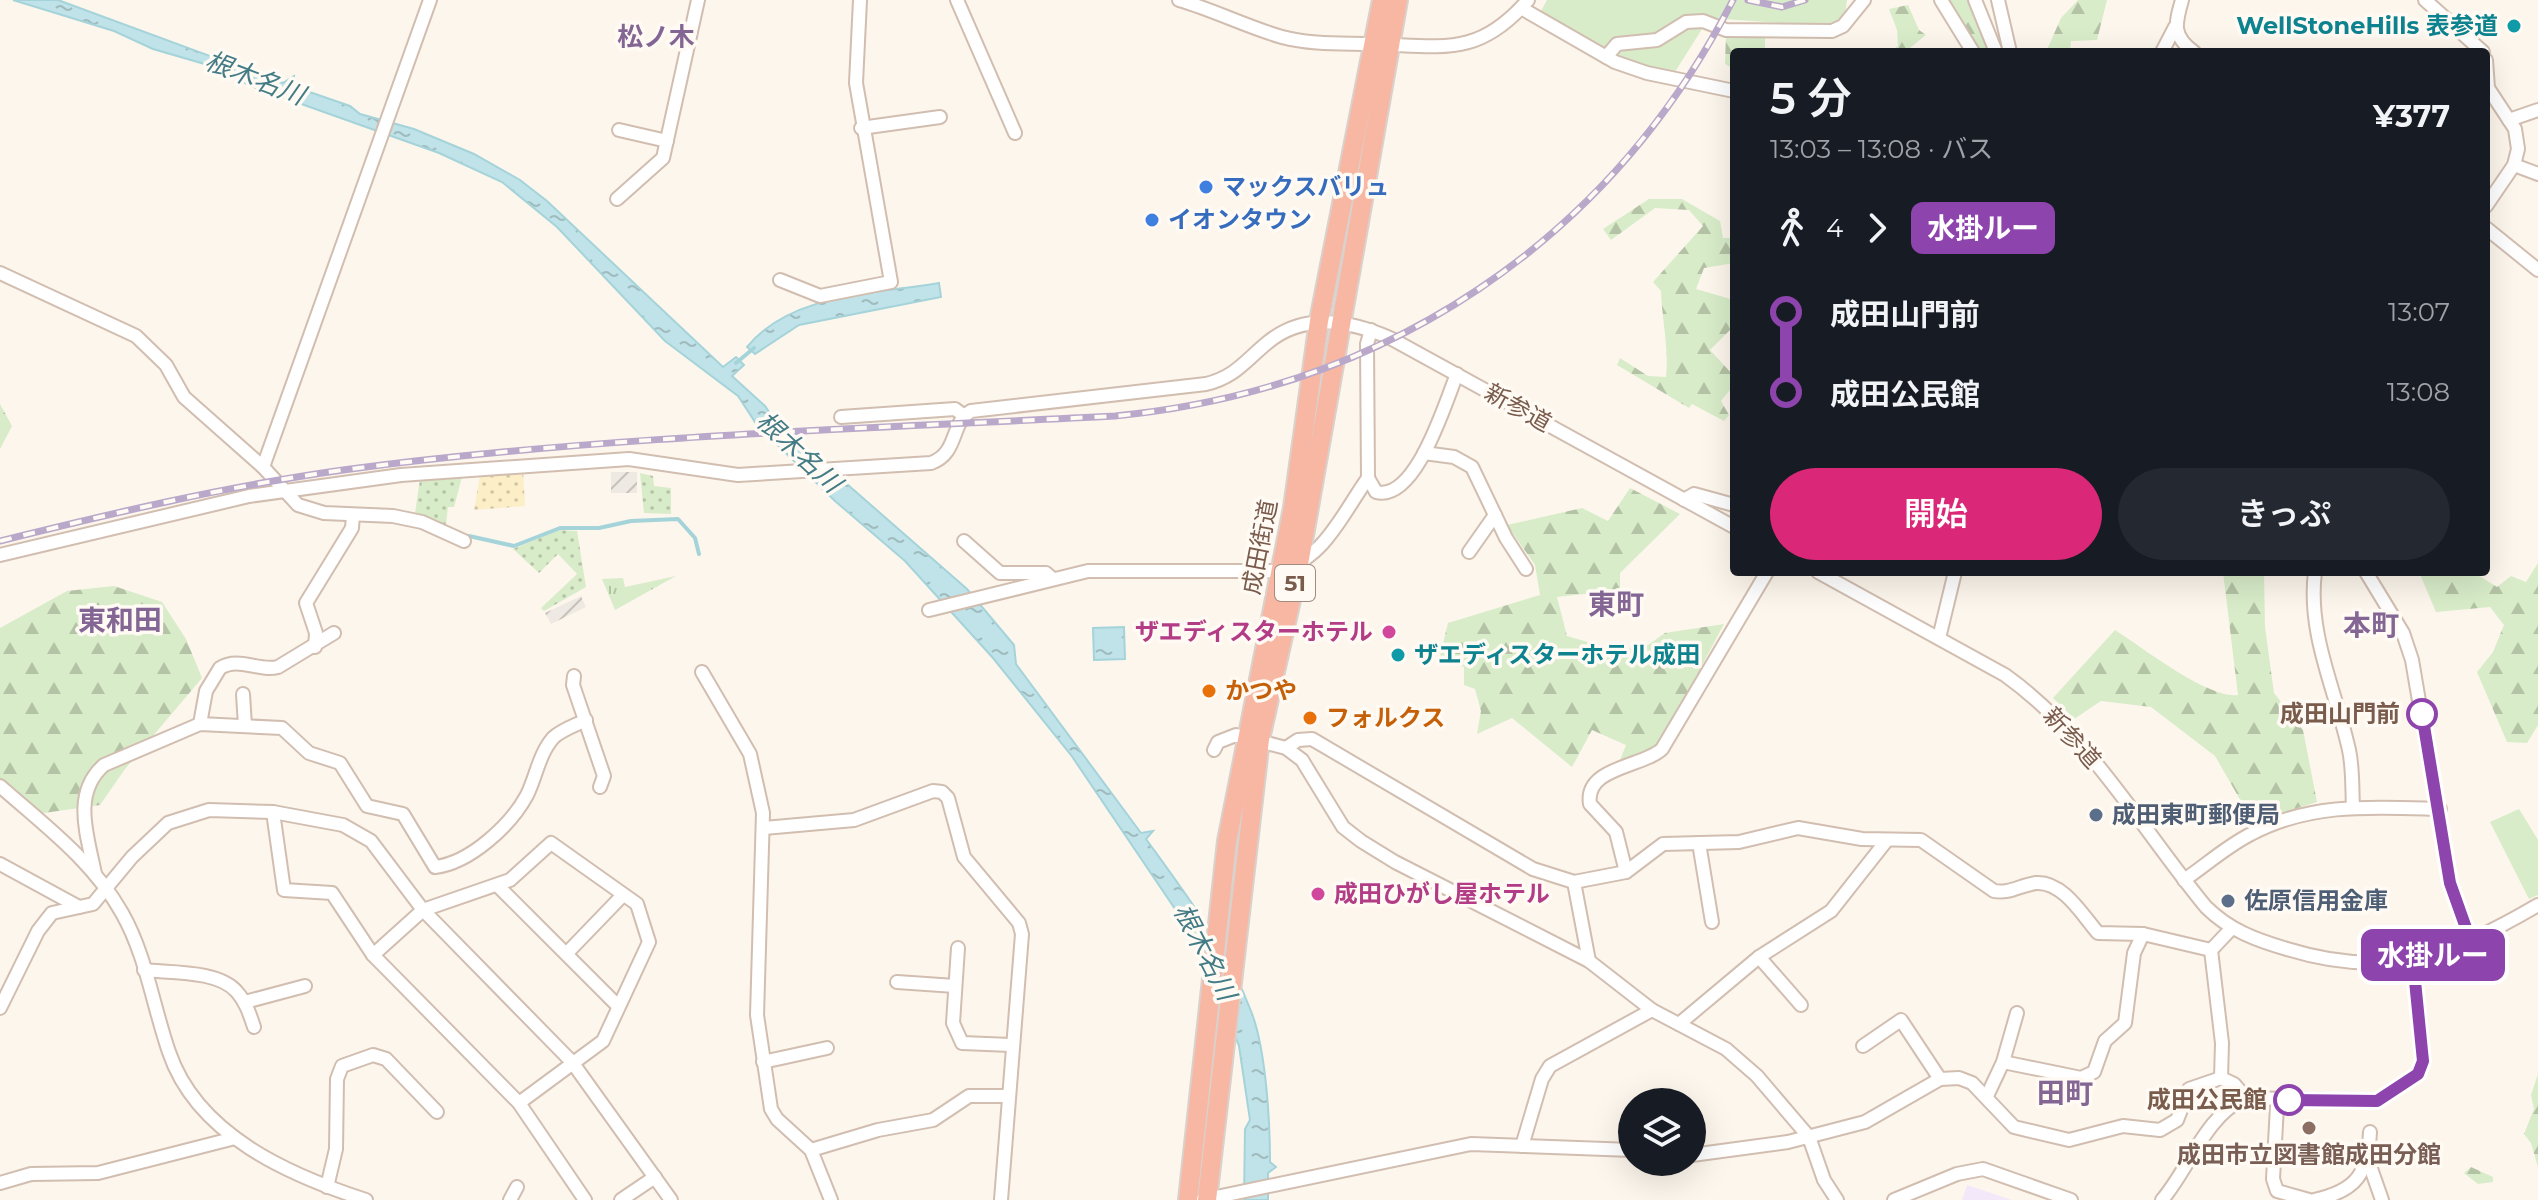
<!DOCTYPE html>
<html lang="ja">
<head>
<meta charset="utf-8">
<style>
  body { margin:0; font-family:Montserrat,"Noto Sans JP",sans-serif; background:#242831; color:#f1f3f6; height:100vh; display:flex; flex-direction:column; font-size:30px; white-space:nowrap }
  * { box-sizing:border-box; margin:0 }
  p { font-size:26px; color:#9ea1a6 }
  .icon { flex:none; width:44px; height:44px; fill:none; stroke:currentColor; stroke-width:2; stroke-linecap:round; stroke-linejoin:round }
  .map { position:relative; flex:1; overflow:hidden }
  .details { position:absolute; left:1730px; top:48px; width:760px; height:528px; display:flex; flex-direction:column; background:#171b24; border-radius:8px; box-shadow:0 8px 32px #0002 }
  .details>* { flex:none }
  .badge { padding:0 16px; border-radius:12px; font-size:28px; line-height:52px }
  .controls { position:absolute; left:1618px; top:1088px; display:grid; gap:16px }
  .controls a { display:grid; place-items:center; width:88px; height:88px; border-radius:50%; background:#171b24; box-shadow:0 8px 32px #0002; font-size:40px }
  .map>.badge { position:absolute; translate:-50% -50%; box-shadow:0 0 0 4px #fff }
  .legs { display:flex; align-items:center; gap:12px; height:88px; padding:0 40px; font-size:26px }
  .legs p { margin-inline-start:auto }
  .headline { display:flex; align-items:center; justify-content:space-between; height:136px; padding:0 40px }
  h1 { font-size:44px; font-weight:600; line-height:60px }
  .action { display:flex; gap:16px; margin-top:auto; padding:16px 40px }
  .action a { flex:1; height:92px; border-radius:48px; background:#db2777; color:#fff; font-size:32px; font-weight:600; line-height:92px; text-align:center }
  .action a+a { background:#242831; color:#f1f3f6 }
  ul { padding:0 40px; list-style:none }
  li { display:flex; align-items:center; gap:28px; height:80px; font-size:30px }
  li i { display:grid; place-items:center; width:12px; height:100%; margin:0 10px; background:currentColor }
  li i::after { content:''; width:20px; height:20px; margin:-10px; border:6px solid; border-radius:50%; background:#171b24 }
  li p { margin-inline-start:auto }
  li:first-child i { background:linear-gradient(#0000 50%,currentColor 0) }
  li:last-child i { background:linear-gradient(currentColor 50%,#0000 0) }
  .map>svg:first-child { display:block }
  .industrial { fill:url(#industrial-furrows) }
  .education { fill:#f3e8fa }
  .grass { fill:url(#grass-tufts) }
  .forest { fill:url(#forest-firs) }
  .sand { fill:url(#sand-dots) }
  .park { fill:#d8ecc9 }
  .garden { fill:url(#garden-dots) }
  .water { fill:url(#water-ripples); stroke:#a5d3da; stroke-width:2 }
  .pier { fill:#fdf6ec }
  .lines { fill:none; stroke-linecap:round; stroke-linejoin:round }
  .stream { stroke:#a5d3da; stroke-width:4 }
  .minor-casing { stroke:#d1beb0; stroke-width:16 }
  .highway-casing { stroke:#dad1cd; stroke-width:22 }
  .minor { stroke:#fff; stroke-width:12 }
  .highway { stroke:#f7b7a3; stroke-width:18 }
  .rail-casing { stroke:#b9a8c9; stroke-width:7 }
  .rail { stroke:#fffaf3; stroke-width:4; stroke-dasharray:12; stroke-linecap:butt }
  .line-1-casing { stroke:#fff; stroke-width:18 }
  .line-1 { stroke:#8e44ad; stroke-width:12 }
  .culture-dot { fill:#0f9aa8; stroke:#fffaf3; stroke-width:3 }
  .shop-dot { fill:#3f7fe0; stroke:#fffaf3; stroke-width:3 }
  .hotel-dot { fill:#d1479c; stroke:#fffaf3; stroke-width:3 }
  .food-dot { fill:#e8710a; stroke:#fffaf3; stroke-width:3 }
  .stop-1-dot { fill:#fff; stroke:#8e44ad; stroke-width:4 }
  .service-dot { fill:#5c6f8a; stroke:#fffaf3; stroke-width:3 }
  .education-dot { fill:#8d6e63; stroke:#fffaf3; stroke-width:3 }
  .labels { text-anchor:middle; stroke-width:7; stroke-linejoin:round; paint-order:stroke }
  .shield { fill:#fffaf3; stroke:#a28b7f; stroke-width:2 }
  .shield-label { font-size:22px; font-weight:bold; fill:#7a5c4d }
  .culture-label { font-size:24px; font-weight:bold; fill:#0d838f; stroke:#fffaf3; text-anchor:end }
  .shop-label { font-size:24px; font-weight:bold; fill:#366cbe; stroke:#fffaf3; text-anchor:start }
  .street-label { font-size:24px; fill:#7a5c4d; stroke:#fffaf3 }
  .hotel-label { font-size:24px; font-weight:bold; fill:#b23c85; stroke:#fffaf3; text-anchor:end }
  .food-label { font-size:24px; font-weight:bold; fill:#c56008; stroke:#fffaf3; text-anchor:start }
  .stop-label { font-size:24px; font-weight:bold; fill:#7a5c4d; stroke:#fffaf3; text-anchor:end }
  .service-label { font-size:24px; font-weight:bold; fill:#4e5e75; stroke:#fffaf3; text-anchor:start }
  .education-label { font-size:24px; font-weight:bold; fill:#785e54; stroke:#fffaf3 }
  .neighbourhood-label { font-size:26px; font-weight:bold; fill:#846695; stroke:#fffaf3 }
  .water-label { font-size:26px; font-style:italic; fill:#437c86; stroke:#fffaf3 }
  .quarter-label { font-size:28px; font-weight:bold; fill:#846695; stroke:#fffaf3 }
</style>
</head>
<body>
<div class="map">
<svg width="2538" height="1200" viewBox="0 0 2538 1200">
  <defs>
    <pattern id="industrial-furrows" width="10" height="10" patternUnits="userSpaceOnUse" patternTransform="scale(2)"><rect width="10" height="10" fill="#efe9e4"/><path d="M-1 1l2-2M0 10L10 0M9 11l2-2" fill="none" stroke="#c7c0bb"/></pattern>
    <pattern id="grass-tufts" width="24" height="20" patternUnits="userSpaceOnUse" patternTransform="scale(2)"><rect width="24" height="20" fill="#d8ecc9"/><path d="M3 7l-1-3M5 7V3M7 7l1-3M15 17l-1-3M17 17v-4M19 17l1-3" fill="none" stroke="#b4c2a5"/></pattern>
    <pattern id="forest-firs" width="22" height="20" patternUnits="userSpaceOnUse" patternTransform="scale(2)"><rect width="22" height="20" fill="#d8ecc9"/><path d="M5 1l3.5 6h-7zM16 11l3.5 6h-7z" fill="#b4c2a5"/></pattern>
    <pattern id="sand-dots" width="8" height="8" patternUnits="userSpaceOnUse" patternTransform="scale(2)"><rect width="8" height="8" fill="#fcefc7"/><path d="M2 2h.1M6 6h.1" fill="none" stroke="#d1c5a4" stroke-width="1.8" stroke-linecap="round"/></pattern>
    <pattern id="garden-dots" width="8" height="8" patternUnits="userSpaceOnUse" patternTransform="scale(2)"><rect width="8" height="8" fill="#d8ecc9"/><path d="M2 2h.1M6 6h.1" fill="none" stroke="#b4c2a5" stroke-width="1.8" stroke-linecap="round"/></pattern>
    <pattern id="water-ripples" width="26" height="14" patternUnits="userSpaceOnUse" patternTransform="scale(2)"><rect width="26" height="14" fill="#bfe3e8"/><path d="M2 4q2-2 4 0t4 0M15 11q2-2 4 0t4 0" fill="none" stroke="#a0bbbe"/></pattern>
  </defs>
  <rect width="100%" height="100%" fill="#fdf6ec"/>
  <!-- industrial -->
  <g class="industrial">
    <rect x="611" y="472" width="26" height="21"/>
    <path d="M581,596L586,607L551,624L545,613Z"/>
  </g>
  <!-- education -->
  <path class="education" d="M1967,1185L2012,1200H1962Z"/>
  <!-- grass -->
  <path class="grass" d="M676,576L615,610L602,579L623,578L625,587Z"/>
  <!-- forest -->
  <g class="forest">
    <path d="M1947,0H1969L1989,52H1980L1964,31Z"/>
    <path d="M2078,0H2107L2097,40L2071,41L2070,52H2046L2061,18Z"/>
    <path d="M1908,5L1919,30L1926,35L1905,52H1891L1898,46L1897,30L1889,9Z"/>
    <path d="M1726,34L1765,37V52H1734V69L1725,64Z"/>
    <path d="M1649,199H1682L1720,221L1723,238H1734V263L1704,268L1696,289L1734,300V326L1710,350L1734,376V385L1721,401L1729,415L1724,421L1692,404L1689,408L1617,365L1620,358L1648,376L1666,377C1669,348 1662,320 1661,291L1653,282L1703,226L1689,210L1655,208L1611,240L1603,229Z"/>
    <path d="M0,404L12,426L0,449Z"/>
    <path d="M1630,488L1680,514L1620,573V590L1557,597L1567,636L1615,650L1648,645L1665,633L1724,624L1658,748L1619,763L1626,745L1592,730L1572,767L1512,718L1477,734L1481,711L1475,689L1464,685V667L1439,660L1448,623L1540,595L1535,565L1507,525L1582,508L1608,521Z"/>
    <path d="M2538,563V725L2527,743L2507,742L2477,672L2493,652L2504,625L2490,607L2436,612L2419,572H2473L2497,587L2511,576L2526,582Z"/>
    <path d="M2223,572H2264L2265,627L2274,693L2303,730L2317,802L2253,822L2215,756L2151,707L2101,701L2074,719L2053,698L2115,630C2142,647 2208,699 2238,695Z"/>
    <path d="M114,586L162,602L186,639L202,678L125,769L100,805L23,816L0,787V628L67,591Z"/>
    <path d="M2538,1074V1167L2531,1143L2524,1134L2534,1109L2531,1095Z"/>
    <path d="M2471,1167L2493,1177V1182L2478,1184L2464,1173Z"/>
  </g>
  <!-- sand -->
  <path class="sand" d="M523,471L525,506L474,510L480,475Z"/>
  <!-- park -->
  <g class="park">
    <path d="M1547,0H1847L1845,15L1835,27L1709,18L1673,75L1616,59L1540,13Z"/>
    <path d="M2519,809L2538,840V895L2529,899L2490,822Z"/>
  </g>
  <!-- garden -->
  <g class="garden">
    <path d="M640,473L653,476L654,486L671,488V514L644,513Z"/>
    <path d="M462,477L454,507H448L446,525L415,514L420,479Z"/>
    <path d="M558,530L577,531L586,587L544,611L541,608L577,574L558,554L539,573L513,549Z"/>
  </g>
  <!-- water -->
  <g class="water">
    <path d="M13,0H58L283,83L294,76L295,87L350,106L360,114L414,129L474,154L520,180L547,201L723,367L736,357L744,365L732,376L765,406L776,422L967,589L1014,645L1016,664L1141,833L1153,831L1146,839C1185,893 1227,948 1251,1011C1266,1049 1270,1121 1270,1162L1276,1167L1268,1173V1200H1244L1245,1129L1250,1120L1239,1046L1198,943L1071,755L993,658L905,561L835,501L757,425L738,396L665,341L557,227L502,182L439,153L251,86L208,65L153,49L114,31Z"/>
    <path d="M939,283L941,297L799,325L755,354L747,347C791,293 875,294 939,283Z"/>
    <path d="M1124,627L1125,659L1094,660L1093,628Z"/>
  </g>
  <!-- pier -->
  <g class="pier">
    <path d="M785,425L801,440L768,441L753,426Z"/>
    <path d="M1203,912L1240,979L1234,1044L1198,952Z"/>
  </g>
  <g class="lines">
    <!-- stream -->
    <g class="stream">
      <path d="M736,363L754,348"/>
      <path d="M469,536L514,546L560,528H599L631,521L678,519L695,538L699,554"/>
    </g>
    <defs>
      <g id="minor">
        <path d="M957,0L1015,133"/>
        <path d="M1179,0C1214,10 1247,27 1282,37C1312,45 1343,43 1373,44C1442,46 1478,58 1528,0"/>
        <path d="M1941,0L1973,52"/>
        <path d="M1975,0L1996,52"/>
        <path d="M1998,0L2010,52"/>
        <path d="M2182,0C2175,24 2172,36 2194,52"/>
        <path d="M2425,0L2483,52"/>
        <path d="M1521,8L1615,62L1647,73L1734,91"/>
        <path d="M2162,52L2175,27"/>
        <path d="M1606,57L1617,44L1657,40L1686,22L1703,21L1726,30L1832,31L1843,26L1864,0"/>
        <path d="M2486,60L2488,88L2515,129L2518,149L2514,165L2486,206"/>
        <path d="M2509,120L2538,110"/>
        <path d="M861,128L940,117"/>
        <path d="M619,130L667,141"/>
        <path d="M2514,165L2538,174"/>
        <path d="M617,199L663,158L698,0"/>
        <path d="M2486,228L2538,270"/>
        <path d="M0,273L136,336L166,365L184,397L263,467L298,505L324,513L393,516L422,522L464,541"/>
        <path d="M780,280L820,296L891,282L856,83L860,0"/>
        <path d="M1371,330L1367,344L1368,478L1376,492C1416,502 1445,403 1457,374"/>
        <path d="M841,417L955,409L963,415"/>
        <path d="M1424,453L1454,457L1472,467L1506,538L1526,569"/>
        <path d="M263,467L430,0"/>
        <path d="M1684,500L1694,494L1734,505"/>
        <path d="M964,541L1000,573H1046L1053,579"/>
        <path d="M1469,552L1495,515"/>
        <path d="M0,555L249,496L401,475L629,459L738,475L931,463C959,453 950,423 971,411L1206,384C1235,377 1245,361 1267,343C1305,311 1352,321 1392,339L1734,527"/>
        <path d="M1818,572L2005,675C2089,735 2141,828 2206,907C2229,930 2256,940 2287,949C2387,980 2451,956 2538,905"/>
        <path d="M2315,572C2307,634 2336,691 2349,750C2353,768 2352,788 2353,807"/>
        <path d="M2366,572L2403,633L2412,660L2450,883L2471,942"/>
        <path d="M929,610L1088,571H1273C1322,565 1342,514 1368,478"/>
        <path d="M1939,638L1955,572"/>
        <path d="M315,647L316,633L306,603L352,528L353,515"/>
        <path d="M702,672L750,754L763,813L757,1015L771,1109L777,1119L811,1150L831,1200"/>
        <path d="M574,676L573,685L604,776L600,787"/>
        <path d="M243,694L245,726"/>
        <path d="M200,724L206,691L220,668C239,656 258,672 278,667L334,633"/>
        <path d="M1286,748L1298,740L1312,739L1533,869L1574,882L1626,872L1663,844L1739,842L1798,828L1862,839L1921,840L1994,891C2010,894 2020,885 2036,883C2063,881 2083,916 2098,933L2143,934L2211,950"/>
        <path d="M1214,750L1218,742L1236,735L1286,748L1302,760L1343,827L1361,841L1395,862L1589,961L1652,1010L1726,1049L1757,1076L1809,1137L1824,1180L1837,1200"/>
        <path d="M0,786C44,825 93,861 122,913C146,955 153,1006 169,1052C197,1135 289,1175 366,1200"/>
        <path d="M273,812L284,890L332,893L373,955L519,1103L585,1200"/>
        <path d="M764,828L854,820L933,791L942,792L948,798L964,857L1019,923L1022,934L1001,1200"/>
        <path d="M1699,843L1712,922"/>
        <path d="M0,864L79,907"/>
        <path d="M1626,872L1616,832L1590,804C1584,767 1643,767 1662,749L1767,572"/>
        <path d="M95,874C88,837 71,794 104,765L200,724L282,728L309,753L340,763L367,806L403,814L435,867C470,863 511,825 527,795C536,777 539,754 553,738C561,730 576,725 586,720"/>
        <path d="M2184,880C2206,865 2227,846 2251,834C2311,802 2374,807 2440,809"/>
        <path d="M1574,882L1589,961"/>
        <path d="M497,885L618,1006"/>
        <path d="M958,948L953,1023L962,1043L1011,1045"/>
        <path d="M2211,950L2222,1043L2221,1078"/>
        <path d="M2211,950L2231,929"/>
        <path d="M567,953L622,896"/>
        <path d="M373,955L423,910L510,880L551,843L637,904L649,942L603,1041L519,1103"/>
        <path d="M1759,957L1801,1005"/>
        <path d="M144,970C170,973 219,970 237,992C246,1002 250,1015 254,1027"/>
        <path d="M897,982L955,986"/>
        <path d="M245,1002L305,986"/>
        <path d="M0,1008L38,931L52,913L93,904L132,857L168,823L209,810L273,812L343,825L371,841L423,910L572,1062L671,1200"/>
        <path d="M1679,1024L1759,957L1831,911L1887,840"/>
        <path d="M1863,1046L1901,1020L1940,1079"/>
        <path d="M763,1062L827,1048"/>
        <path d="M2003,1062L2081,1078L2094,1072L2105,1041L2125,1023L2134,953L2143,934"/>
        <path d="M1987,1096L2003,1062L2017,1013"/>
        <path d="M2282,1100L2277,1106L2273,1179L2277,1191L2309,1200"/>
        <path d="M1522,1146L1542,1079L1550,1066L1652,1010"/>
        <path d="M811,1150L878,1130L933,1120L969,1096H1008"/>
        <path d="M1692,1155L1788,1142L1865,1122L1940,1079L1959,1078L1972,1083L2014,1127L2069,1140L2123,1126L2160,1130L2177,1120L2189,1089L2221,1078L2234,1084L2246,1098"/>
        <path d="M2369,1163L2382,1200"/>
        <path d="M0,1183L31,1174L98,1173L235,1138"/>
        <path d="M327,1187L336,1149L337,1079L342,1066L373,1055L386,1059L437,1112"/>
        <path d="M510,1200L517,1187"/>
        <path d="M621,1200L655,1177"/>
        <path d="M1202,1200L1471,1144L1632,1150"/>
        <path d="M1894,1200L1957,1174L1983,1169L2071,1200"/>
        <path d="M2162,1200C2189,1169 2206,1114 2246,1098L2377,1101L2418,1074L2423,1061L2413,961"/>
        <path d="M2314,1200C2357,1191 2368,1173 2370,1132"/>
      </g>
      <g id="highway">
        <path d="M1188,1200L1227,841L1293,508L1319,321L1382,0"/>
        <path d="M1207,1200L1260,739L1299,564L1398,0"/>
      </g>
    </defs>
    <!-- minor casing -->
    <use href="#minor" class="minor-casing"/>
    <!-- highway casing -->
    <use href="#highway" class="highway-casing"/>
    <!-- minor -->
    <use href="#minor" class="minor"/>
    <!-- highway -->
    <use href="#highway" class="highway"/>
    <defs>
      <g id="rail">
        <path d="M1748,0L1782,7L1805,0"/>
        <path d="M0,541C113,513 228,486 343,470C598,436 858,429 1115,416C1385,390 1609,242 1733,0"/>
      </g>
    </defs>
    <!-- rail casing -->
    <use href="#rail" class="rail-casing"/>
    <!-- rail -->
    <use href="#rail" class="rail"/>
  </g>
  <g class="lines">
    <defs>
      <path id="line-1" d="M2289,1100L2377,1101L2418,1074L2423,1061L2413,961L2471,942L2450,883L2422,714"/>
    </defs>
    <!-- line-1 casing -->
    <use href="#line-1" class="line-1-casing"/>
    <!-- line-1 -->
    <use href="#line-1" class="line-1"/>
  </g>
  <!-- markers -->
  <g class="culture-dot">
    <circle cx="2514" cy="26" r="8"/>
    <circle cx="1398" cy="655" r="8"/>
  </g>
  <g class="shop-dot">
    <circle cx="1206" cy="187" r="8"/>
    <circle cx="1152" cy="220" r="8"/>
  </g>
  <g class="hotel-dot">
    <circle cx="1389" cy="632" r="8"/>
    <circle cx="1318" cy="894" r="8"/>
  </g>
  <g class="food-dot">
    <circle cx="1209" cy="691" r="8"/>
    <circle cx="1310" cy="718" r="8"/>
  </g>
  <g class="stop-1-dot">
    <circle cx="2422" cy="714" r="14"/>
    <circle cx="2289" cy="1100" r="14"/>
  </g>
  <g class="service-dot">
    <circle cx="2096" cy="815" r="8"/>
    <circle cx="2228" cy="901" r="8"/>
  </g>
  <circle class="education-dot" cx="2309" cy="1128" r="8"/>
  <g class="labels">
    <!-- shield labels -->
    <rect class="shield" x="1275" y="565" width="40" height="36" rx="6"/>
    <g class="shield-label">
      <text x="1295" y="591">51</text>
    </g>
    <!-- culture labels -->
    <g class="culture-label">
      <text x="2498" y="34">WellStoneHills 表参道</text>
      <text x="1414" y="663" text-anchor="start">ザエディスターホテル成田</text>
    </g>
    <!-- shop labels -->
    <g class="shop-label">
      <text x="1222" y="195">マックスバリュ</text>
      <text x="1168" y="228">イオンタウン</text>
    </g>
    <!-- street labels -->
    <g class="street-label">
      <text transform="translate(1518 408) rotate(29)" y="8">新参道</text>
      <text transform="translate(1260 547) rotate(-79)" y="8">成田街道</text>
      <text transform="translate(2072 738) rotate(48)" y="8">新参道</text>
    </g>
    <!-- hotel labels -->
    <g class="hotel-label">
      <text x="1373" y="640">ザエディスターホテル</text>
      <text x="1334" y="902" text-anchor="start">成田ひがし屋ホテル</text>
    </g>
    <!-- food labels -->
    <g class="food-label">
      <text x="1225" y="699">かつや</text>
      <text x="1326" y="726">フォルクス</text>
    </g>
    <!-- stop labels -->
    <g class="stop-label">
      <text x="2400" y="722">成田山門前</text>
      <text x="2267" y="1108">成田公民館</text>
    </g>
    <!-- service labels -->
    <g class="service-label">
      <text x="2112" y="823">成田東町郵便局</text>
      <text x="2244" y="909">佐原信用金庫</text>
    </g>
    <!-- education labels -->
    <g class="education-label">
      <text x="2309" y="1163">成田市立図書館成田分館</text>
    </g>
    <!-- neighbourhood labels -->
    <g class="neighbourhood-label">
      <text x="656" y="46">松ノ木</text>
    </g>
    <!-- water labels -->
    <g class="water-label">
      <text transform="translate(255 78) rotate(21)" y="9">根木名川</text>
      <text transform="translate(799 452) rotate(43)" y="9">根木名川</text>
      <text transform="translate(1205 952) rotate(63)" y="9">根木名川</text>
    </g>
    <!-- quarter labels -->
    <g class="quarter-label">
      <text x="1616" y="614">東町</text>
      <text x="120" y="630">東和田</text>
      <text x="2371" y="635">本町</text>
      <text x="2065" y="1103">田町</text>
    </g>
  </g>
</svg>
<div class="controls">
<a><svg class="icon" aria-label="layers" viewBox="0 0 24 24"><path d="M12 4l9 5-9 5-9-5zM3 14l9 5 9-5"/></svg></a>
</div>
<b class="badge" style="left:2433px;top:955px;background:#8e44ad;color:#fff">水掛ルー</b>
<section class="details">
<div class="headline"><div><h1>5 分</h1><p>13:03 – 13:08 · バス</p></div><b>¥377</b></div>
<div class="legs"><svg class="icon" aria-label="walk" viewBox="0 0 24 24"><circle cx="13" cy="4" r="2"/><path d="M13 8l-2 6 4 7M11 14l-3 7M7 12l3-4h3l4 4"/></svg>4<svg class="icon" aria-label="forward" viewBox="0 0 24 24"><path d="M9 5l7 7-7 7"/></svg><b class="badge" style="background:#8e44ad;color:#fff">水掛ルー</b></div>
<ul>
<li><i style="color:#8e44ad"></i><b>成田山門前</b><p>13:07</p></li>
<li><i style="color:#8e44ad"></i><b>成田公民館</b><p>13:08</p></li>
</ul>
<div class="action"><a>開始</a><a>きっぷ</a></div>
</section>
</div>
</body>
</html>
